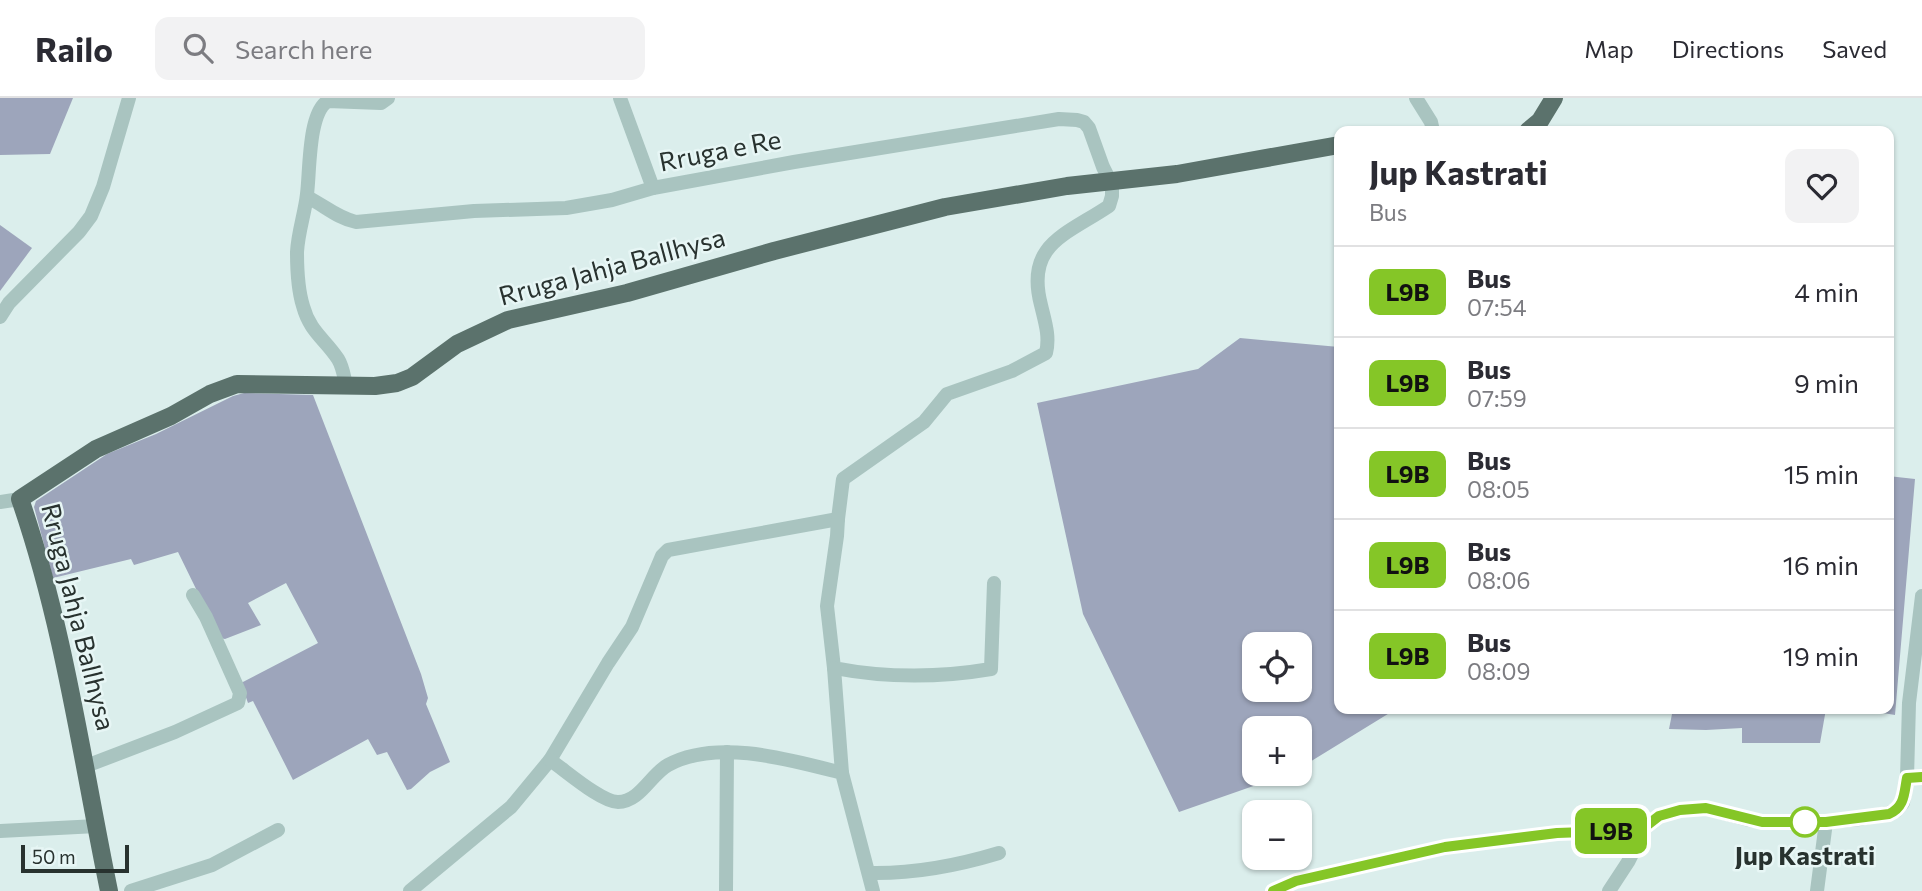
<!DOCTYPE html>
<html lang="en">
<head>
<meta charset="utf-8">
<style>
  body { margin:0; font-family:Commissioner,sans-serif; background:#f2f2f3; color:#2b2b33; height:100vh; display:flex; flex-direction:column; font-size:26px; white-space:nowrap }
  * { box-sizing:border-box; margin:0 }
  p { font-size:23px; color:#7c7c81 }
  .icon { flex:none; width:38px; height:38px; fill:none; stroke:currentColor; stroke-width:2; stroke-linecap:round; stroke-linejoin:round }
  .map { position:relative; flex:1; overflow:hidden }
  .details { position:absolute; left:1334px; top:28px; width:560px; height:588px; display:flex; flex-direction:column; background:#fff; border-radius:14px; box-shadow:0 2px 5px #0004 }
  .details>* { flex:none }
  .badge { padding:0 14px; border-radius:10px; font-size:24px; line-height:46px }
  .controls { position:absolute; left:1242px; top:534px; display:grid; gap:14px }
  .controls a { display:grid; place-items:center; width:70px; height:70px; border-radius:14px; background:#fff; box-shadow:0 2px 5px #0004; font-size:35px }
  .scale { position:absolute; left:21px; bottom:18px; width:108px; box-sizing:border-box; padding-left:7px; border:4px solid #28322f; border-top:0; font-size:19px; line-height:24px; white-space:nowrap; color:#28322f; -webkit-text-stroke:5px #e7f6f5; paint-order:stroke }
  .map>.badge { position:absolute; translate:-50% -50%; box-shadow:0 0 0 4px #fff }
  .round { display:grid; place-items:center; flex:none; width:74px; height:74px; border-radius:14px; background:#f2f2f3 }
  .summary { display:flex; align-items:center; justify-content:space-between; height:119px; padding:0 35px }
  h1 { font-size:33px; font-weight:700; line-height:52px }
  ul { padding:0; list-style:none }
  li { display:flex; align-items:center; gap:21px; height:91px; padding:0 35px; border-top:2px solid #e1e1e2 }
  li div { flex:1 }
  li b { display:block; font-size:26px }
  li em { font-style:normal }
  li .badge { min-width:77px; font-weight:700; text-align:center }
  header { display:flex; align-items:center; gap:42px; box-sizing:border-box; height:98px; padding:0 35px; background:#fff; border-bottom:2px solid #e1e1e2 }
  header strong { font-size:33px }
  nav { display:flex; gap:38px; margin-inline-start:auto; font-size:24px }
  .search { width:490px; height:63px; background:#f2f2f3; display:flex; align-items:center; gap:18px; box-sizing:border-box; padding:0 24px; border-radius:14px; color:#7c7c81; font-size:26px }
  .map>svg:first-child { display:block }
  .green { fill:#9da5bb; fill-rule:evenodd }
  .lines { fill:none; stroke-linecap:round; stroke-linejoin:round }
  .minor { stroke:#a9c4c0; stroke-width:14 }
  .major { stroke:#5b726c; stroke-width:18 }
  .line-casing { stroke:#fff; stroke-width:16 }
  .line { stroke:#85c627; stroke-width:10 }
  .stop-dot { fill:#fff; stroke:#85c627; stroke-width:3.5 }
  .labels { text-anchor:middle; stroke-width:5; stroke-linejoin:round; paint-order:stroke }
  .street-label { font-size:26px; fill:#28322f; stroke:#e7f6f5 }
  .stop-label { font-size:26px; font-weight:bold; fill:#28322f; stroke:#e7f6f5 }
</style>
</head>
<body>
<header>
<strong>Railo</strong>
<div class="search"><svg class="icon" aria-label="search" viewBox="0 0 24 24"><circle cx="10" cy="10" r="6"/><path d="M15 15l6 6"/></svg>Search here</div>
<nav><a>Map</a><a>Directions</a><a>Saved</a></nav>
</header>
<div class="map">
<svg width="1922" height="793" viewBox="0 0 1922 793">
  <rect width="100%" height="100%" fill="#dbeeec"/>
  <!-- green -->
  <g class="green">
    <path d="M0,0H73L50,56L0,57Z"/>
    <path d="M0,127L32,150L0,193Z"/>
    <path d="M1240,240L1339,249V611H1396L1300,670V630H1255V676H1288L1179,714L1083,516L1037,305L1198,271ZM1255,546H1300V592H1255Z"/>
    <path d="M244,295L313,297L421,576L428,600L426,606L450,664L430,674L411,691L407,692L387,654L377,657L368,641L293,682L253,603L248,605L241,585L318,545L286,485L248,505L261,527L225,541L220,540L178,454L134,467L131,461L53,480L34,409L36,403L107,356L156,336L233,298Z"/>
    <path d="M1888,378L1915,381L1895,617L1859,611H1888Z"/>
    <path d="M1673,611H1826L1820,645H1742V630L1706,632L1669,631Z"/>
  </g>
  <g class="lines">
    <!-- minor -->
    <g class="minor">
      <path d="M620,0L653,90"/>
      <path d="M1416,0L1431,24L1433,33"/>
      <path d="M307,99C324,107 337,120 356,124L474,113L566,110L612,102L653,90L794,64L1059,21L1077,22L1084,24L1089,30L1103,69L1112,87V98L1109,108C1066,137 1025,146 1041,207C1045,224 1050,238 1046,255L1012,273L947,296L924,324L843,381L838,421L668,452L662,458L632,529L608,565L550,662L511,709L410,793"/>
      <path d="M0,219L9,205L79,134L91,118L103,89L129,0"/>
      <path d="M346,287C344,279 343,269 338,261C325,241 310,234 303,208C298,192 297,171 297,154C298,134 305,115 307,96C310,74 308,14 328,3L381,5L388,0"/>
      <path d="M0,404L20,401"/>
      <path d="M838,421L837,438L827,508L834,570C886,580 938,580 991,571L994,485"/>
      <path d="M834,570L842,675"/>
      <path d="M550,662C565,672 601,704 618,704C640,704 651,676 668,667C717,640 791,662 842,675L873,793"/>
      <path d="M86,668L175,634L238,605L240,595L206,519L193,497"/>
      <path d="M0,733L97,728"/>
      <path d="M869,775C914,776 956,768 999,755"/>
      <path d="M131,793L212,767L278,732"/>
      <path d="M726,793L727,654"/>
      <path d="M1273,793L1296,783L1445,749L1557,735L1641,732L1659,718L1680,712L1706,710L1749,722L1773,724H1826L1860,721L1896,713L1903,705L1907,680L1909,605L1922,498"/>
      <path d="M1609,793L1628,764L1645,730"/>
      <path d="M1817,793L1826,724"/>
    </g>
    <!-- major -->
    <g class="major">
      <path d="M1528,33L1540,23L1554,0"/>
      <path d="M109,793C82,662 64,528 20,401L96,351L171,318L210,296L237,286L375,288L397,285L412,279L457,246L508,222L627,195L774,153L945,109L1067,88L1177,76L1339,47"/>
    </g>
  </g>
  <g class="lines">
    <defs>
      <path id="line" d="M1273,793L1296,783L1445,749L1557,735L1641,732L1659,718L1680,712L1706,710L1762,724H1826L1889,716C1905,709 1904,695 1907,680L1922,679"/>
    </defs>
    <!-- line casing -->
    <use href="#line" class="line-casing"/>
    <!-- line -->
    <use href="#line" class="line"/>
  </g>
  <!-- markers -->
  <circle class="stop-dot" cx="1805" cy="724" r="14"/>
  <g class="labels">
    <!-- street labels -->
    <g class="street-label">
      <text transform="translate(720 53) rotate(-11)" y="9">Rruga e Re</text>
      <text transform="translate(612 169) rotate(-15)" y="9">Rruga Jahja Ballhysa</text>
      <text transform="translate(78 519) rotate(76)" y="9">Rruga Jahja Ballhysa</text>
    </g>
    <!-- stop labels -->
    <g class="stop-label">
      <text x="1805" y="767">Jup Kastrati</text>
    </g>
  </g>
</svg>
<div class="controls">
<a><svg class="icon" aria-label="locate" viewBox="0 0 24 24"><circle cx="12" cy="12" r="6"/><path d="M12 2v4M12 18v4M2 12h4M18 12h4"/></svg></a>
<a>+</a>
<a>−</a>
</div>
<div class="scale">50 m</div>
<b class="badge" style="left:1611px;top:733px;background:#85c627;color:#111">L9B</b>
<section class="details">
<div class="summary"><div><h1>Jup Kastrati</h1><p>Bus</p></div><a class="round"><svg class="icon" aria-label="heart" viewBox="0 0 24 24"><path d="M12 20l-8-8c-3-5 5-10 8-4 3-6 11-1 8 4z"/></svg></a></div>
<ul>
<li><span class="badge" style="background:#85c627;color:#111">L9B</span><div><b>Bus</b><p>07:54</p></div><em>4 min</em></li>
<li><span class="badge" style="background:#85c627;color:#111">L9B</span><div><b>Bus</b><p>07:59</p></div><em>9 min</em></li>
<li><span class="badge" style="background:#85c627;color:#111">L9B</span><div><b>Bus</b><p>08:05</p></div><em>15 min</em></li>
<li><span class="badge" style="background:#85c627;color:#111">L9B</span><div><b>Bus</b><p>08:06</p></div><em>16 min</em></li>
<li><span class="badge" style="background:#85c627;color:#111">L9B</span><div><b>Bus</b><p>08:09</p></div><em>19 min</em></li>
</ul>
</section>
</div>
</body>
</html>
